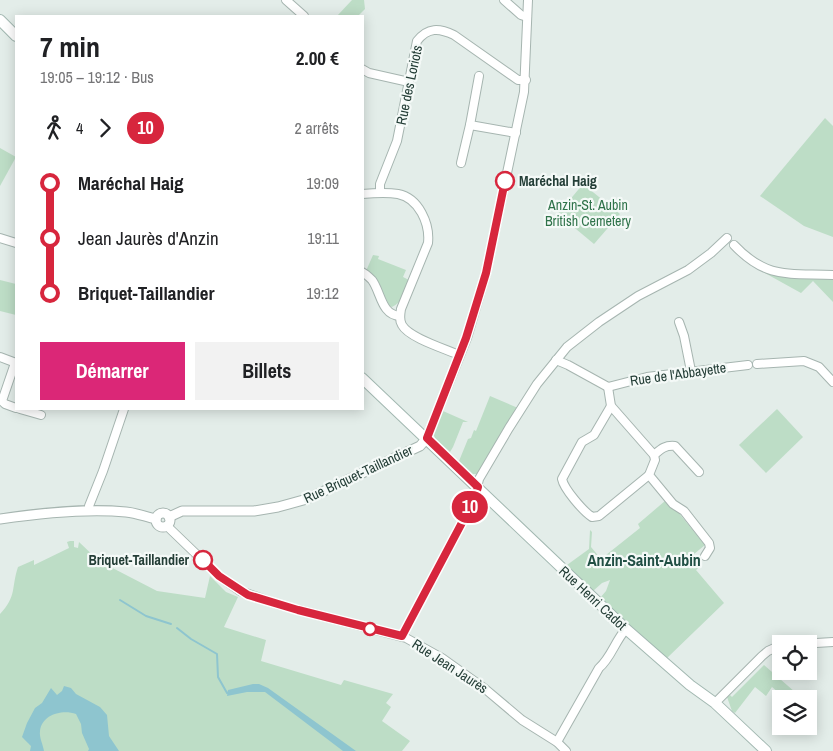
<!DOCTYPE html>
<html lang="fr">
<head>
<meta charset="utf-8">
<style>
  body { margin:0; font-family:"Archivo Narrow",sans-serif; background:#f2f2f2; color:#202124; height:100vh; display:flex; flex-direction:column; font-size:19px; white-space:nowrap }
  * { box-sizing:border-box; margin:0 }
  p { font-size:16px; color:#757577 }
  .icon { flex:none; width:28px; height:28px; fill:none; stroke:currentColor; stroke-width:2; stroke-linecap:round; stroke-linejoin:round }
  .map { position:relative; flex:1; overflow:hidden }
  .side { position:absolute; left:15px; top:15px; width:349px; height:395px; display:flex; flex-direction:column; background:#fff; border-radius:0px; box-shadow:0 2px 12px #0003 }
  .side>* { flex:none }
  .badge { padding:0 10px; border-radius:16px; font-size:18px; line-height:32px }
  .tools { position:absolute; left:772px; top:635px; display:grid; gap:10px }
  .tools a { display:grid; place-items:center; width:45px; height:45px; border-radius:0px; background:#fff; box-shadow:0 2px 12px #0003; font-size:25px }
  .map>.badge { position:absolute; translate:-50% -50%; box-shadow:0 0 0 2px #fff }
  .legs { display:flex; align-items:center; gap:8px; height:55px; padding:0 25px; font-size:16px }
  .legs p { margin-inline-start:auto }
  .head { display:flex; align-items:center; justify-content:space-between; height:85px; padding:0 25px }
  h1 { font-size:28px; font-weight:700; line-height:38px }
  .button { display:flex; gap:10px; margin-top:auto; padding:10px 25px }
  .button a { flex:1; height:58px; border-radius:0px; background:#db2777; color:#fff; font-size:20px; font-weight:700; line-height:58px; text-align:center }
  .button a+a { background:#f2f2f2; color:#202124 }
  ul { padding:0 25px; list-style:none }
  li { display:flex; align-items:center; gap:18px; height:55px; font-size:19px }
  li i { display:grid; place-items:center; width:8px; height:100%; margin:0 6px; background:currentColor }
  li i::after { content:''; width:12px; height:12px; margin:-6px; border:4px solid; border-radius:50%; background:#fff }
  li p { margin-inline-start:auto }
  li:first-child i { background:linear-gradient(#0000 50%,currentColor 0) }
  li:last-child i { background:linear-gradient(currentColor 50%,#0000 0) }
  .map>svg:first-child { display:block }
  .green { fill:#bdddc6 }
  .water { fill:#8ec5cf }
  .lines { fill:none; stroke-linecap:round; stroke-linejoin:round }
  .stream { stroke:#8ec5cf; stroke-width:2 }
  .minor-casing { stroke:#a6b5b0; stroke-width:10 }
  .tertiary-casing { stroke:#a6b5b0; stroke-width:11 }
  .secondary-casing { stroke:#a2b8b1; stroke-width:12 }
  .minor { stroke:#fff; stroke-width:8 }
  .tertiary { stroke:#fff; stroke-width:9 }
  .secondary { stroke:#fff; stroke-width:10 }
  .line-1-casing { stroke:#fff; stroke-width:11 }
  .line-1 { stroke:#d7263d; stroke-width:8 }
  .stop-1-dot { fill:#fff; stroke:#d7263d; stroke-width:2.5 }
  .labels { text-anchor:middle; stroke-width:4.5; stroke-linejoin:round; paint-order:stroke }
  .street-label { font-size:14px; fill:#243e37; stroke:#f4f9f7 }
  .stop-label { font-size:14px; font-weight:bold; fill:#243e37; stroke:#f4f9f7; text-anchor:start }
  .park-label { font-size:14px; fill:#2f734a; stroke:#f4f9f7 }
  .quarter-label { font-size:16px; font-weight:bold; fill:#204f44; stroke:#f4f9f7 }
</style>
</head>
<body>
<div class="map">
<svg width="833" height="751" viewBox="0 0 833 751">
  <rect width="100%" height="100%" fill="#e3ede9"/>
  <!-- green -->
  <g class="green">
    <path d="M352,0H364L365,9L358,16H337Z"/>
    <path d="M825,118L833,126V237L804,226L760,196Z"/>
    <path d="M0,148L16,157L0,186Z"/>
    <path d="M583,184L620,214L594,244L558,214Z"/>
    <path d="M373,255L379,256L378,259L406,270L403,277L409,280C405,290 402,303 392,307L386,304L366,271Z"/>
    <path d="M764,268L833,275V302L813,281L801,293L763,272Z"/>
    <path d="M0,280L16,284V315L0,311Z"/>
    <path d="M490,396L518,408L479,474H473L459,461L468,439L471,438L474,430L476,431Z"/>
    <path d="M777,409L803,437L766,473L739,445Z"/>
    <path d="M443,411L468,422H463L453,447L450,452L435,438L433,433Z"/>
    <path d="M665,501L678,512L705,545L694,554L702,565L696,570L724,603L667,658L600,598L606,591L610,580L602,583L593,591L567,565L589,549L590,530L592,532L591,547L601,559L640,528L638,524Z"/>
    <path d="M70,541H74V547L78,548L79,542L99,561L157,591L205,598L210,576L226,592L238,597L224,627L266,640L261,661L341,685L344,680L393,694L386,703L391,707L382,721L410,741L402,751H0V614C17,596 11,588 18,567L34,560V565L69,548L67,542Z"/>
    <path d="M764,665L803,699H786L772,687L766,696L755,687L735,713L732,711L727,697L730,695L732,697Z"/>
  </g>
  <!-- water -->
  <g class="water">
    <path d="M253,684H259L268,688L356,751H343L265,692H247L227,696L228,690Z"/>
    <path d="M64,686L71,688L76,694L100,707L107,715L109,736L119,751H88L89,749L82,733L81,724L76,714C63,709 42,714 40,731C39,737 43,745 44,751H30L31,746L22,737L27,723L35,708L42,703L51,688L57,695L62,691Z"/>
  </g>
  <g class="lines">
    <!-- stream -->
    <g class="stream">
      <path d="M120,600L146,616L171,624"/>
      <path d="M177,628L191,639L217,654L218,677L227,693L230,692"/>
    </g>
    <defs>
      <g id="minor">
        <path d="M286,0L304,16"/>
        <path d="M504,0L521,15L527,17"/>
        <path d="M362,69L369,73L409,82"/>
        <path d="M470,125L516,133"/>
        <path d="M461,163L470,125L479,76"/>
        <path d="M380,193V184L397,141L417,41C428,27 439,28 454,35L518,80H526"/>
        <path d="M362,194C374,193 386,192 398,194C419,198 430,224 428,243L401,309C400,315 399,320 402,325C409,338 446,349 459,355"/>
        <path d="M0,238L16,243"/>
        <path d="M734,245C767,280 790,273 833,275"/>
        <path d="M362,272C366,274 369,277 372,280C381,292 381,315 400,316"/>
        <path d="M679,322L684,336L691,371"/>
        <path d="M0,357L16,363"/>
        <path d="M556,360L568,365L608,387L647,377L748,365"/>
        <path d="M15,363L2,401L5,404L16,408"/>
        <path d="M757,364L804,361L819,367L833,382"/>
        <path d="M608,387L611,406L654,455L655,460L649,475L673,504L684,511L709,543L710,548L705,556"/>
        <path d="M611,406L594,435L582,442L562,479C564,489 583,511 592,517L599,516L649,475"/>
        <path d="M20,409L41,415"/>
        <path d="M427,438L467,338L486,273L524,92L528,0"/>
        <path d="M654,455C661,449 665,445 675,446L699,472"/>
        <path d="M90,511L89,506L103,471L124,409"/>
        <path d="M167,526L219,576L240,591L280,605L406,638L442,658L484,688L522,720L557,742L566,751"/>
        <path d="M402,636L474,500L479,479L509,428L537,384L567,347L599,322L638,296L688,270L711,253L727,238"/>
        <path d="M799,644L833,642"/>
        <path d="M715,703L762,656L768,651L781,645"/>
        <path d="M557,742L599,668C611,658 615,641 626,629"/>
      </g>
      <g id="tertiary">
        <circle cx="163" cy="520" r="7"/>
        <path d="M169,517L182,511H254L278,507L307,499L420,446L427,438"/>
        <path d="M0,519C41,513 85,508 126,512C137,513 146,517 156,519"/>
      </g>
      <g id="secondary">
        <path d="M0,20L16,36"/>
        <path d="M362,378L626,629L690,685L715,703L766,751"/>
      </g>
    </defs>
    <!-- minor casing -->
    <use href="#minor" class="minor-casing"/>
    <!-- tertiary casing -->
    <use href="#tertiary" class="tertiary-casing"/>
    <!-- secondary casing -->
    <use href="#secondary" class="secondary-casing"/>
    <!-- minor -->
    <use href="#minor" class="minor"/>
    <!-- tertiary -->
    <use href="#tertiary" class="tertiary"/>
    <!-- secondary -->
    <use href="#secondary" class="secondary"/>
  </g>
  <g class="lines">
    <defs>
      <path id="line-1" d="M203,560L219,576L248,595L298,610L402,636L474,500L478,487L427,438L466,338L486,273L505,181"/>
    </defs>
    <!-- line-1 casing -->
    <use href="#line-1" class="line-1-casing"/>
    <!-- line-1 -->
    <use href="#line-1" class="line-1"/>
  </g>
  <!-- markers -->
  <g class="stop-1-dot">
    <circle cx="505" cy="181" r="9"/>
    <circle cx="203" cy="560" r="9"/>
    <circle cx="370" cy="629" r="6"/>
  </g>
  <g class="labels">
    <!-- street labels -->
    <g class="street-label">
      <text transform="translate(409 85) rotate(-78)" y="5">Rue des Loriots</text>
      <text transform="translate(678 374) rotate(-8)" y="5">Rue de l'Abbayette</text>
      <text transform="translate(358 474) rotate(-25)" y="5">Rue Briquet-Taillandier</text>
      <text transform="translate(593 598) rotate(43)" y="5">Rue Henri Cadot</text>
      <text transform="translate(450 666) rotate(33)" y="5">Rue Jean Jaurès</text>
    </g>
    <!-- stop labels -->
    <g class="stop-label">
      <text x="519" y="186">Maréchal Haig</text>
      <text x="189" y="565" text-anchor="end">Briquet-Taillandier</text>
    </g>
    <!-- park labels -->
    <g class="park-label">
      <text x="588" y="210">Anzin-St. Aubin<tspan x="588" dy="16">British Cemetery</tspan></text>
    </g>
    <!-- quarter labels -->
    <g class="quarter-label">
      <text x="644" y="566">Anzin-Saint-Aubin</text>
    </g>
  </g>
</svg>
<div class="tools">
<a><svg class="icon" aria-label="locate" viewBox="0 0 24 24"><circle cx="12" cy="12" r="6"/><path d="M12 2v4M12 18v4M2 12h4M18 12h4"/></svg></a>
<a><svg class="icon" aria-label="layers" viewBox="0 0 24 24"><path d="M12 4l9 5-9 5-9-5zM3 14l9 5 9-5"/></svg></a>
</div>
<b class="badge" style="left:470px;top:507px;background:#d7263d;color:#fff">10</b>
<section class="side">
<div class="head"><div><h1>7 min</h1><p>19:05 – 19:12 · Bus</p></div><b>2.00 €</b></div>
<div class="legs"><svg class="icon" aria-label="walk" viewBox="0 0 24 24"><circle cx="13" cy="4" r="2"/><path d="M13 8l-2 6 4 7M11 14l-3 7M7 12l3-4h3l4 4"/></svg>4<svg class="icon" aria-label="forward" viewBox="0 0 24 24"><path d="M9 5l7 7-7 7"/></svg><b class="badge" style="background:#d7263d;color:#fff">10</b><p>2 arrêts</p></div>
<ul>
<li><i style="color:#d7263d"></i><b>Maréchal Haig</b><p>19:09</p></li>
<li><i style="color:#d7263d"></i><span>Jean Jaurès d'Anzin</span><p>19:11</p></li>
<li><i style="color:#d7263d"></i><b>Briquet-Taillandier</b><p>19:12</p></li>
</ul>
<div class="button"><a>Démarrer</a><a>Billets</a></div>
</section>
</div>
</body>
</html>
